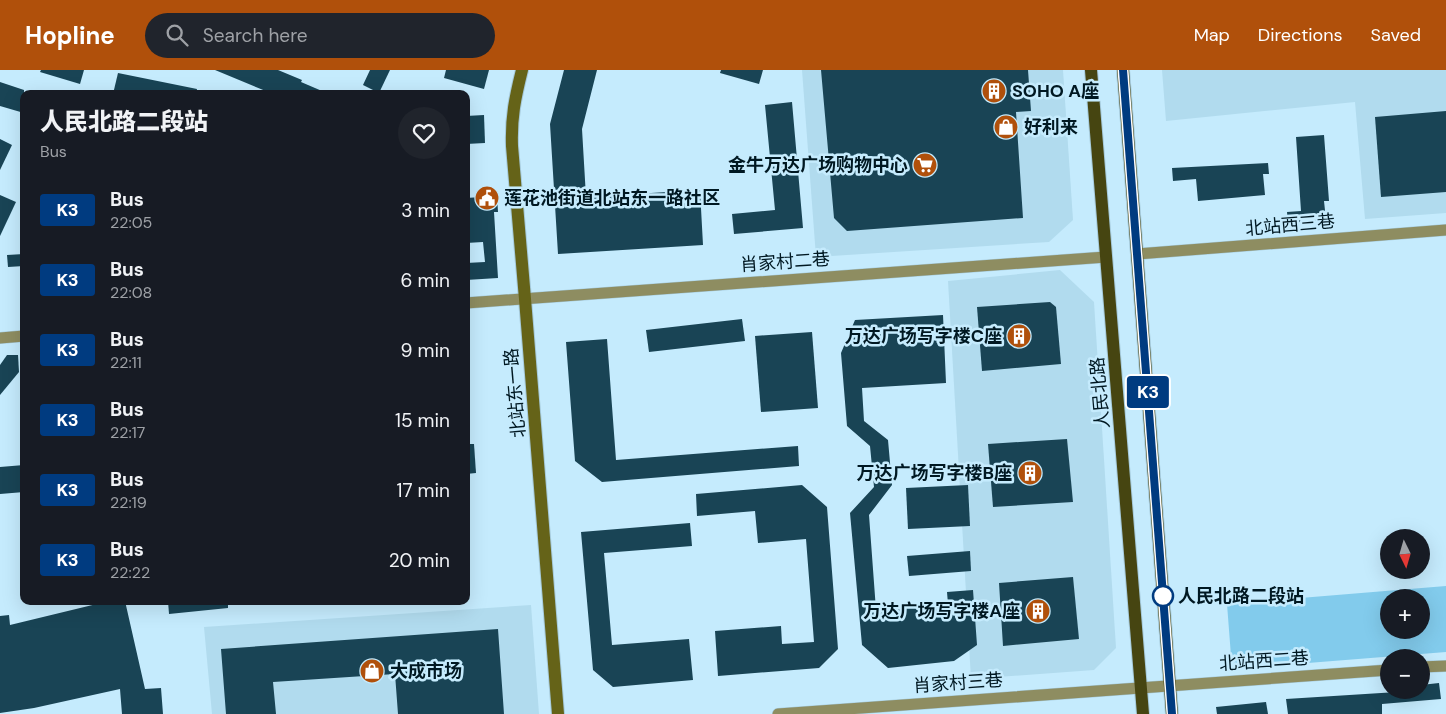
<!DOCTYPE html>
<html lang="en">
<head>
<meta charset="utf-8">
<style>
  body { margin:0; font-family:"DM Sans","Noto Sans SC",sans-serif; background:#20242c; color:#f1f3f6; height:100vh; display:flex; flex-direction:column; font-size:19px; white-space:nowrap }
  * { box-sizing:border-box; margin:0 }
  p { font-size:16px; color:#9ea1a6 }
  .icon { flex:none; width:28px; height:28px; fill:none; stroke:currentColor; stroke-width:2; stroke-linecap:round; stroke-linejoin:round }
  .map { position:relative; flex:1; overflow:hidden }
  .details { position:absolute; left:20px; top:20px; width:450px; height:515px; display:flex; flex-direction:column; background:#171b24; border-radius:10px; box-shadow:0 5px 20px #0002 }
  .details>* { flex:none }
  .badge { padding:0 10px; border-radius:4px; font-size:18px; line-height:32px }
  .needle { width:32px; rotate:175deg }
  .controls { position:absolute; left:1380px; top:459px; display:grid; gap:10px }
  .controls a { display:grid; place-items:center; width:50px; height:50px; border-radius:50%; background:#171b24; box-shadow:0 5px 20px #0002; font-size:25px }
  .map>.badge { position:absolute; translate:-50% -50%; box-shadow:0 0 0 2px #fff }
  .round { display:grid; place-items:center; flex:none; width:52px; height:52px; border-radius:26px; background:#20242c }
  .summary { display:flex; align-items:center; justify-content:space-between; height:85px; padding:0 20px }
  h1 { font-size:24px; font-weight:800; line-height:38px }
  ul { padding:0; list-style:none }
  li { display:flex; align-items:center; gap:15px; height:70px; padding:0 20px }
  li div { flex:1 }
  li b { display:block; font-size:19px }
  li em { font-style:normal }
  li .badge { min-width:55px; font-weight:700; text-align:center }
  header { display:flex; align-items:center; gap:30px; box-sizing:border-box; height:70px; padding:0 25px; background:#b0500b; color:#fff }
  header strong { font-size:24px }
  nav { display:flex; gap:28px; margin-inline-start:auto; font-size:18px }
  .search { width:350px; height:45px; background:#20242c; display:flex; align-items:center; gap:12px; box-sizing:border-box; padding:0 18px; border-radius:28px; color:#9ea1a6; font-size:19px }
  .map>svg:first-child { display:block }
  .built { fill:#b1dbee }
  .green { fill:#82cbec; fill-rule:evenodd }
  .building { fill:#194455 }
  .lines { fill:none; stroke-linecap:round; stroke-linejoin:round }
  .street-casing { stroke:#a5c9da; stroke-width:12 }
  .secondary-casing { stroke:#a5c9da; stroke-width:14 }
  .primary-casing { stroke:#a5c9da; stroke-width:14 }
  .street { stroke:#8e8d61; stroke-width:11 }
  .secondary { stroke:#656318; stroke-width:12 }
  .primary { stroke:#464511; stroke-width:12 }
  .line-casing { stroke:#fff; stroke-width:11 }
  .line { stroke:#003b80; stroke-width:8 }
  .stop-dot { fill:#fff; stroke:#003b80; stroke-width:2.5 }
  .labels { text-anchor:middle; stroke-width:5; stroke-linejoin:round; paint-order:stroke }
  .poi-label { font-size:18px; font-weight:bold; fill:#001822; stroke:#c5ebfd; text-anchor:start }
  .street-label { font-size:18px; fill:#001822; stroke:#c5ebfd }
  .stop-label { font-size:18px; font-weight:bold; fill:#001822; stroke:#c5ebfd; text-anchor:start }
</style>
</head>
<body>
<header>
<strong>Hopline</strong>
<div class="search"><svg class="icon" aria-label="search" viewBox="0 0 24 24"><circle cx="10" cy="10" r="6"/><path d="M15 15l6 6"/></svg>Search here</div>
<nav><a>Map</a><a>Directions</a><a>Saved</a></nav>
</header>
<div class="map">
<svg width="1446" height="644" viewBox="0 0 1446 644">
  <rect width="100%" height="100%" fill="#c5ebfd"/>
  <!-- built -->
  <g class="built">
    <path d="M802,0H1063L1073,150L1049,172L816,187Z"/>
    <path d="M1162,0H1446V143L1365,149L1355,32L1166,51Z"/>
    <path d="M1060,200L1094,232L1116,578L1094,600L971,609L948,211Z"/>
    <path d="M531,535L539,644H212L204,557Z"/>
  </g>
  <!-- green -->
  <path class="green" d="M1446,516V582L1232,599L1227,534ZM1389,528H1421V560H1389Z"/>
  <!-- building -->
  <g class="building">
    <path d="M41,0H84L80,14L40,2Z"/>
    <path d="M215,0H278L302,10L301,12L329,24H273Z"/>
    <path d="M370,0H390L379,23L363,15Z"/>
    <path d="M446,0H489L484,19L444,8Z"/>
    <path d="M564,0H597L582,59L586,127L700,120L703,175L558,184L550,54Z"/>
    <path d="M721,0H763L759,14L720,3Z"/>
    <path d="M821,0H1028L1031,41L1016,42L1023,148L847,161L834,148Z"/>
    <path d="M118,3L197,19L196,24H113Z"/>
    <path d="M0,12L24,20V43L0,36Z"/>
    <path d="M792,32L803,158L734,164L732,144L775,140L765,35Z"/>
    <path d="M1446,41V122L1381,127L1375,47Z"/>
    <path d="M484,45L485,73L466,74V46Z"/>
    <path d="M1324,65L1329,131H1324L1326,150L1288,153L1287,142L1301,141L1296,67Z"/>
    <path d="M0,69L12,75L0,100Z"/>
    <path d="M1268,93L1269,104H1263L1265,125L1198,131L1196,109L1173,111L1172,98Z"/>
    <path d="M0,125L16,132L0,166Z"/>
    <path d="M497,126L498,142H494L498,208L466,210V193L485,192L483,172L466,173V128Z"/>
    <path d="M24,184V196L8,197L7,185Z"/>
    <path d="M1050,232L1056,237L1061,294L982,301L977,237Z"/>
    <path d="M943,245L946,313L862,318L864,351L888,370L892,415L869,445L876,540L948,534L947,522L973,520L977,575L954,591L888,598L862,575L850,443L874,417L870,376L847,356L841,283L855,250Z"/>
    <path d="M742,249L745,271L649,282L646,260Z"/>
    <path d="M812,262L818,338L761,342L755,266Z"/>
    <path d="M607,269L616,390L798,376L799,396L602,412L575,391L566,272Z"/>
    <path d="M7,285H18L19,302L0,325V295Z"/>
    <path d="M1067,369L1073,432L993,437L988,374Z"/>
    <path d="M466,374H474L476,403L466,404Z"/>
    <path d="M24,395V422L0,424V397Z"/>
    <path d="M802,415L827,437L838,579L819,598L718,606L715,561L781,556L782,574L814,572L806,469L758,473L755,441L697,446L696,424Z"/>
    <path d="M968,415L970,456L908,459L906,418Z"/>
    <path d="M690,453L692,476L604,483L612,575L689,569L693,610L613,617L593,600L581,462Z"/>
    <path d="M970,481L971,501L909,506L907,486Z"/>
    <path d="M1073,507L1079,569L1003,576L999,513Z"/>
    <path d="M109,531H125L145,619L161,618L163,644H122L120,619L34,638L0,643V546L9,545L10,555Z"/>
    <path d="M168,531H228V538L169,544Z"/>
    <path d="M498,559L504,644H398L395,604L273,612L276,644H226L221,579Z"/>
    <path d="M1439,613L1441,629L1382,634V644H1288L1286,629L1397,622V620H1421V615Z"/>
    <path d="M1266,632L1268,644H1217L1216,637Z"/>
  </g>
  <g class="lines">
    <defs>
      <g id="street">
        <path d="M1137,184L1446,160"/>
        <path d="M466,233L1106,187"/>
        <path d="M0,268L24,266"/>
        <path d="M1421,597L1446,596"/>
        <path d="M778,644L1389,600"/>
      </g>
      <path id="secondary" d="M522,0C515,28 511,47 512,76L525,229L558,644"/>
      <g id="primary">
        <path d="M1091,0L1143,644"/>
        <path d="M1123,0L1172,644"/>
      </g>
    </defs>
    <!-- street casing -->
    <use href="#street" class="street-casing"/>
    <!-- secondary casing -->
    <use href="#secondary" class="secondary-casing"/>
    <!-- primary casing -->
    <use href="#primary" class="primary-casing"/>
    <!-- street -->
    <use href="#street" class="street"/>
    <!-- secondary -->
    <use href="#secondary" class="secondary"/>
    <!-- primary -->
    <use href="#primary" class="primary"/>
  </g>
  <g class="lines">
    <defs>
      <path id="line" d="M1123,0L1172,644"/>
    </defs>
    <!-- line casing -->
    <use href="#line" class="line-casing"/>
    <!-- line -->
    <use href="#line" class="line"/>
  </g>
  <!-- icons -->
  <defs>
    <symbol id="building-disc" viewBox="-11 -11 22 22"><circle r="9.5" fill="#b0500b" stroke="#c5ebfd"/><path d="M-4-6H4V6H1V3H-1V6H-4ZM-2.5-4.3h1.7v1.8h-1.7ZM.8-4.3h1.7v1.8H.8ZM-2.5-1h1.7V.8h-1.7ZM.8-1h1.7V.8H.8Z" fill="#fff"/></symbol>
    <symbol id="shop-disc" viewBox="-11 -11 22 22"><circle r="9.5" fill="#b0500b" stroke="#c5ebfd"/><path d="M-5-2.5h2.3a2.7 3.5 0 0 1 5.4 0H5L5.5 6h-11ZM-1.5-2.5h3a1.5 2.3 0 0 0-3 0Z" fill="#fff"/></symbol>
    <symbol id="supermarket-disc" viewBox="-11 -11 22 22"><circle r="9.5" fill="#b0500b" stroke="#c5ebfd"/><path d="M-6-5.5h2.5l.6 2H6L4.5 2H-2.5L-4.4-4H-6ZM-1.5 3.2a1.3 1.3 0 1 0 .1 0ZM3 3.2a1.3 1.3 0 1 0 .1 0Z" fill="#fff"/></symbol>
    <symbol id="civic-disc" viewBox="-11 -11 22 22"><circle r="9.5" fill="#b0500b" stroke="#c5ebfd"/><path d="M-.6-6.5H3V-4.5H.6V-3L4-1V1h2V6H-6V1h2V-1L-.6-3ZM-1.2 2.5V6h2.4V2.5Z" fill="#fff"/></symbol>
  </defs>
  <g fill-rule="evenodd">
    <use href="#building-disc" x="980" y="7" width="28" height="28"/>
    <use href="#shop-disc" x="992" y="43" width="28" height="28"/>
    <use href="#supermarket-disc" x="911" y="81" width="28" height="28"/>
    <use href="#civic-disc" x="473" y="114" width="28" height="28"/>
    <use href="#building-disc" x="1005" y="252" width="28" height="28"/>
    <use href="#building-disc" x="1016" y="389" width="28" height="28"/>
    <use href="#building-disc" x="1024" y="527" width="28" height="28"/>
    <use href="#shop-disc" x="358" y="587" width="28" height="28"/>
  </g>
  <!-- markers -->
  <circle class="stop-dot" cx="1163" cy="526" r="10"/>
  <g class="labels">
    <!-- poi labels -->
    <g class="poi-label">
      <text x="1012" y="27">SOHO A座</text>
      <text x="1024" y="63">好利来</text>
      <text x="908" y="101" text-anchor="end">金牛万达广场购物中心</text>
      <text x="504" y="134">莲花池街道北站东一路社区</text>
      <text x="1002" y="272" text-anchor="end">万达广场写字楼C座</text>
      <text x="1012" y="409" text-anchor="end">万达广场写字楼B座</text>
      <text x="1020" y="547" text-anchor="end">万达广场写字楼A座</text>
      <text x="390" y="607">大成市场</text>
    </g>
    <!-- street labels -->
    <g class="street-label">
      <text transform="translate(1290 155) rotate(-5)" y="6">北站西三巷</text>
      <text transform="translate(785 192) rotate(-4)" y="6">肖家村二巷</text>
      <text transform="translate(515 323) rotate(-95)" y="6">北站东一路</text>
      <text transform="translate(1100 323) rotate(-95)" y="6">人民北路</text>
      <text transform="translate(1264 591) rotate(-4)" y="6">北站西二巷</text>
      <text transform="translate(958 613) rotate(-4)" y="6">肖家村三巷</text>
    </g>
    <!-- stop labels -->
    <g class="stop-label">
      <text x="1178" y="532">人民北路二段站</text>
    </g>
  </g>
</svg>
<div class="controls">
<a><svg class="needle" viewBox="-14 -14 28 28"><path d="M0-13l5 13h-10z" fill="#e53935"/><path d="M0 13l5-13h-10z" fill="#9ea1a6"/></svg></a>
<a>+</a>
<a>−</a>
</div>
<b class="badge" style="left:1148px;top:322px;background:#003b80;color:#fff">K3</b>
<section class="details">
<div class="summary"><div><h1>人民北路二段站</h1><p>Bus</p></div><a class="round"><svg class="icon" aria-label="heart" viewBox="0 0 24 24"><path d="M12 20l-8-8c-3-5 5-10 8-4 3-6 11-1 8 4z"/></svg></a></div>
<ul>
<li><span class="badge" style="background:#003b80;color:#fff">K3</span><div><b>Bus</b><p>22:05</p></div><em>3 min</em></li>
<li><span class="badge" style="background:#003b80;color:#fff">K3</span><div><b>Bus</b><p>22:08</p></div><em>6 min</em></li>
<li><span class="badge" style="background:#003b80;color:#fff">K3</span><div><b>Bus</b><p>22:11</p></div><em>9 min</em></li>
<li><span class="badge" style="background:#003b80;color:#fff">K3</span><div><b>Bus</b><p>22:17</p></div><em>15 min</em></li>
<li><span class="badge" style="background:#003b80;color:#fff">K3</span><div><b>Bus</b><p>22:19</p></div><em>17 min</em></li>
<li><span class="badge" style="background:#003b80;color:#fff">K3</span><div><b>Bus</b><p>22:22</p></div><em>20 min</em></li>
</ul>
</section>
</div>
</body>
</html>
